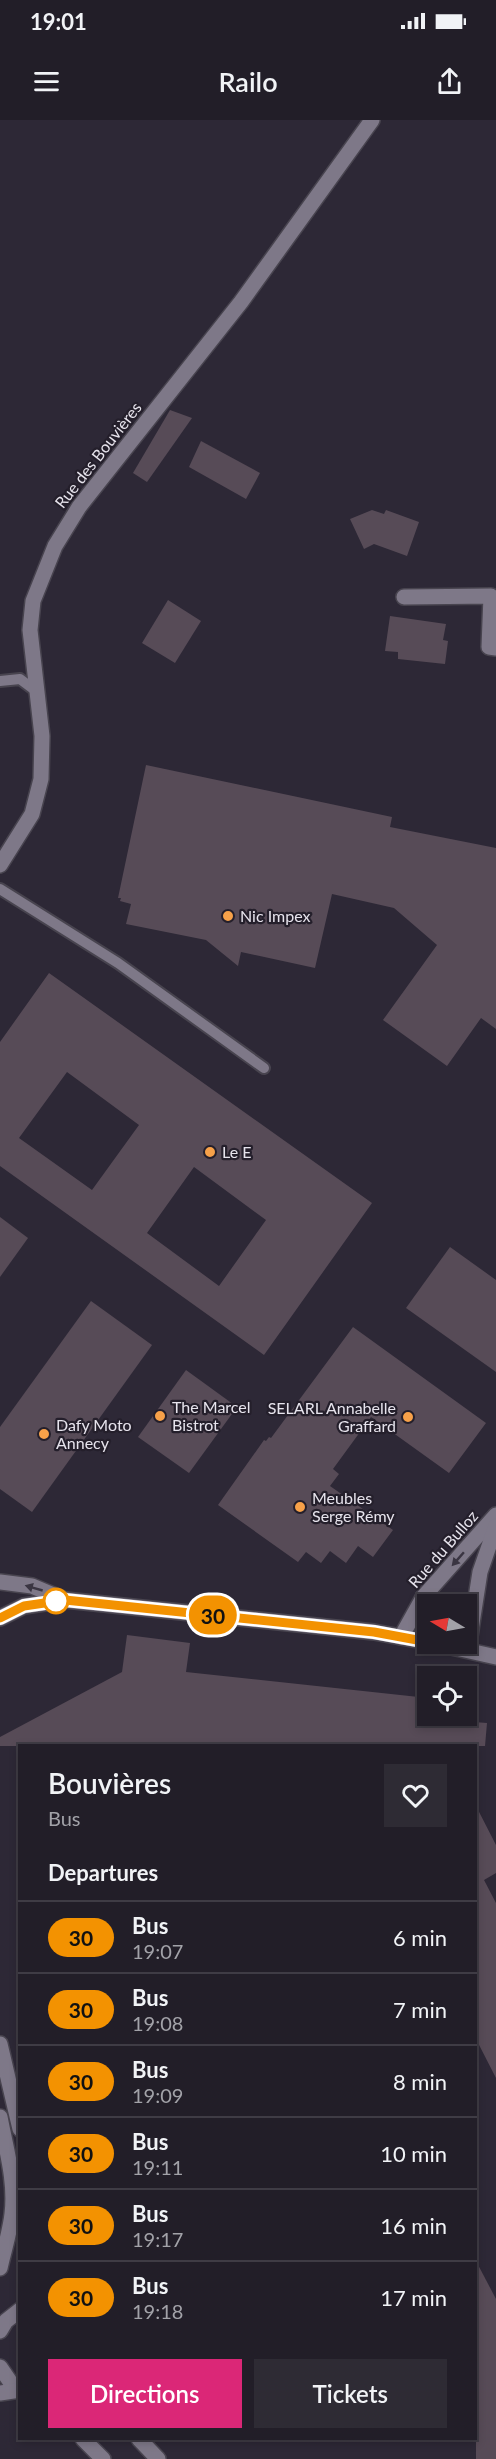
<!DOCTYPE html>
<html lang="en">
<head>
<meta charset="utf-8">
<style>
  body { margin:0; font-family:Lato,sans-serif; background:#2e2b34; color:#f1f3f6; height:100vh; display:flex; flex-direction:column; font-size:22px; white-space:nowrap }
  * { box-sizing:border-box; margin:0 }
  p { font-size:20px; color:#a2a2a8 }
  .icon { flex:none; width:33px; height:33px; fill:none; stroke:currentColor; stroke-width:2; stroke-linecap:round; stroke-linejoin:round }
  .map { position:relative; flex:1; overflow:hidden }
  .drawer { position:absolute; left:18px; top:1624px; width:459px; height:696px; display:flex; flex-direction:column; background:#221e28; border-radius:0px; box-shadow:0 3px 9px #0003,0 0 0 2px #3f3c45 }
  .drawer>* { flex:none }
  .badge { padding:0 12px; border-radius:20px; font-size:21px; line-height:39px }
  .needle { width:39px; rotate:280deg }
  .controls { position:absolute; left:417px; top:1474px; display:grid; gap:12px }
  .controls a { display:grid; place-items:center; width:60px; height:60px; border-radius:0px; background:#221e28; box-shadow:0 3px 9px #0003,0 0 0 2px #3f3c45; font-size:30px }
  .map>.badge { position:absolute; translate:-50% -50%; box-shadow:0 0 0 3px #fff }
  h2 { padding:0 30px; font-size:22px; line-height:54px }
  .round { display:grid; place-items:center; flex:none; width:63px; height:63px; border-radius:0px; background:#2e2b34 }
  .head { display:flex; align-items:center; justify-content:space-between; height:102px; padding:0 30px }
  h1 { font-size:28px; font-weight:600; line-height:45px }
  .action { display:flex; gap:12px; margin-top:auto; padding:12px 30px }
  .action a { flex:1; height:69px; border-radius:0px; background:#db2777; color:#fff; font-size:24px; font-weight:600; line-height:69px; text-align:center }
  .action a+a { background:#2e2b34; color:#f1f3f6 }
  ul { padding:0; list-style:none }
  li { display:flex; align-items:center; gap:18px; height:72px; padding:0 30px; border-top:2px solid #3f3c45 }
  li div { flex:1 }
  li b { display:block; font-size:22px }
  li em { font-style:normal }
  li .badge { min-width:66px; font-weight:700; text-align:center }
  .status { display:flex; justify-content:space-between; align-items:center; height:42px; padding:0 30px; background:#221e28; direction:ltr }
  .status svg { height:16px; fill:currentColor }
  header { display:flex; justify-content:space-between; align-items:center; height:78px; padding:0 30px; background:#221e28; font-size:27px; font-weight:600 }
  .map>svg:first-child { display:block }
  .building { fill:#574b57; fill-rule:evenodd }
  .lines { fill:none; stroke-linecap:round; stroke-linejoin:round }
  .service-casing { stroke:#48444f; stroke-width:14 }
  .minor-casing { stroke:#48444f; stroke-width:18 }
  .tertiary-casing { stroke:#48444f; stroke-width:18 }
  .service { stroke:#7e7888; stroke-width:10 }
  .minor { stroke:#7e7888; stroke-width:15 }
  .tertiary { stroke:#7e7888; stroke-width:15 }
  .oneway { fill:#3a3542 }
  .line-casing { stroke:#fff; stroke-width:14 }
  .line { stroke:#f39201; stroke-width:9 }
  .poi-dot { fill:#f7a149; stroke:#241f2b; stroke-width:2 }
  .stop-dot { fill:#fff; stroke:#f39201; stroke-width:3 }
  .labels { text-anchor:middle; stroke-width:4.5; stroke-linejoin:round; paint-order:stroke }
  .street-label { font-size:16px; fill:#e7e4ed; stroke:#241f2b }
  .poi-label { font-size:16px; fill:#e7e4ed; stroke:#241f2b; text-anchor:start }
</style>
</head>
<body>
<div class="status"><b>19:01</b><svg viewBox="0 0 49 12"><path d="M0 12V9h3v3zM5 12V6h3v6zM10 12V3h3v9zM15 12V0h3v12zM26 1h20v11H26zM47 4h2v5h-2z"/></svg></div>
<header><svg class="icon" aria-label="menu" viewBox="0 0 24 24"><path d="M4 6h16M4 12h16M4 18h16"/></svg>Railo<svg class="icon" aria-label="share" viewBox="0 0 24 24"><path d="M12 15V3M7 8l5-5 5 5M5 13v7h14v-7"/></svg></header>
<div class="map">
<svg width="496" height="2339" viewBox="0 0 496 2339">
  <rect width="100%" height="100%" fill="#2d2836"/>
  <!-- building -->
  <g class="building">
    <path d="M170,290L192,298L147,362L133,353Z"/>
    <path d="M201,321L260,353L246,379L189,347Z"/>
    <path d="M372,390L384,394L386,390L419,402L407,436L374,424L364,429L350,399Z"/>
    <path d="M168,480L201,501L175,543L142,523Z"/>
    <path d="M390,496L446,504L443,520L448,521L445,544L398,539V532L385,531Z"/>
    <path d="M146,645L392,697L390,707L496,728V909L481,898L447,946L383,900L437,825L394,788L332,774L315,848L241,832L238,846L206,820L126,804L131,784L120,781L121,778H118Z"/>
    <path d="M49,853L372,1083L264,1235L0,1046V922ZM67,952L139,1005L92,1070L19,1018ZM194,1047L266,1100L219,1166L147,1113Z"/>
    <path d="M0,1097L28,1118L0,1157Z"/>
    <path d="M450,1127L496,1160V1252L406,1188Z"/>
    <path d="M91,1181L152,1225L32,1392L0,1369V1307Z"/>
    <path d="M353,1207L486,1303L449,1353L371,1297L333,1349L339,1354L330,1366L393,1410L373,1437L358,1426L346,1443L330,1431L321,1443L306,1432L298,1442L218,1385L264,1320L266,1321L269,1317L271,1318Z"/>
    <path d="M186,1250L237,1287L189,1353L138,1317Z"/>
    <path d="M127,1515L190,1523L186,1552L428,1578V1596H466V1583L478,1584L474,1602L487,1603L485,1626H0V1617L122,1552Z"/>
    <path d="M476,1686L496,1725V1753L484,1760L496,1783V1958L476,1919Z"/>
    <path d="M476,2141L496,2179V2339H476Z"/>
  </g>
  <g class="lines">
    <defs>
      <g id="service">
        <path d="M0,561L20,559L36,571"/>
        <path d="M0,769L118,843L264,948"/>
      </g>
      <g id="minor">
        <path d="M404,477L491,476L489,527L496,528"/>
        <path d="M0,745L32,694L41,659L42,616L30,510L33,481L55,426L79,387L241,182L372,0"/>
        <path d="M0,1462L32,1466L65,1480"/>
        <path d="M0,1498L24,1486L65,1480L374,1512L428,1522"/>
        <path d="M401,1517L424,1476L496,1395"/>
        <path d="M438,1524L496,1537"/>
        <path d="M468,1529L480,1452L496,1406"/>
        <path d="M0,1924L20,2009"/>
        <path d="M0,1997C6,2029 16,2061 12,2094C10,2112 4,2130 0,2148"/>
        <path d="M0,2211L6,2201L20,2190"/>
        <path d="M0,2247L11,2263L20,2269"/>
        <path d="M0,2273L20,2270"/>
      </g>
      <g id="tertiary">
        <path d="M83,2319L103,2339"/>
        <path d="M139,2319L158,2339"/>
      </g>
    </defs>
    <!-- service casing -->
    <use href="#service" class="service-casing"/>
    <!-- minor casing -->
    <use href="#minor" class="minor-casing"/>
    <!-- tertiary casing -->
    <use href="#tertiary" class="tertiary-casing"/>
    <!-- service -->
    <use href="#service" class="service"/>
    <!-- minor -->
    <use href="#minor" class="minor"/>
    <!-- tertiary -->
    <use href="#tertiary" class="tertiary"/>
  </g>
  <!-- one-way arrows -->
  <defs><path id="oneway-solid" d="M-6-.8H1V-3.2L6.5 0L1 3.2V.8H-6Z" transform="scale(1.5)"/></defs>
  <g class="oneway">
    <use href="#oneway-solid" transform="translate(458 1439) rotate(131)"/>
    <use href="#oneway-solid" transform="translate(34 1468) rotate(-164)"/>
  </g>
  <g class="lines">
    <defs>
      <path id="line" d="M0,1498L24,1486L65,1480L374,1512L428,1522"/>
    </defs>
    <!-- line casing -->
    <use href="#line" class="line-casing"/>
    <!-- line -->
    <use href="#line" class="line"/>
  </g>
  <!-- markers -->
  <g class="poi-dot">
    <circle cx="228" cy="796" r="6"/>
    <circle cx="210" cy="1032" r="6"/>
    <circle cx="160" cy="1296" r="6"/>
    <circle cx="408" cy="1297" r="6"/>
    <circle cx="44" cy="1314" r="6"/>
    <circle cx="300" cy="1387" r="6"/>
  </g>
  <circle class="stop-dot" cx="56" cy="1481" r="12"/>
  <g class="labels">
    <!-- street labels -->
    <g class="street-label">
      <text transform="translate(98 335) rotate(-52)" y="6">Rue des Bouvières</text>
      <text transform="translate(443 1429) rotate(-49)" y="6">Rue du Bulloz</text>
    </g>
    <!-- poi labels -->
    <g class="poi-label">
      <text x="240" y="802">Nic Impex</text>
      <text x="222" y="1038">Le E</text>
      <text x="172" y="1293">The Marcel<tspan x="172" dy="18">Bistrot</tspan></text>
      <text x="396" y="1294" text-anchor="end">SELARL Annabelle<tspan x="396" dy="18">Graffard</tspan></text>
      <text x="56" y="1311">Dafy Moto<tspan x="56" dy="18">Annecy</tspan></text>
      <text x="312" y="1384">Meubles<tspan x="312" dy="18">Serge Rémy</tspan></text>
    </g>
  </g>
</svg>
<div class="controls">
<a><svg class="needle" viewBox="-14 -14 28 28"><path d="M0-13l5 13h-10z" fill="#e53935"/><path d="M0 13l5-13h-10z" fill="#a2a2a8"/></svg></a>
<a><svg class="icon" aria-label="locate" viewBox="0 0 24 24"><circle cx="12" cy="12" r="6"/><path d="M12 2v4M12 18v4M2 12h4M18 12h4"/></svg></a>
</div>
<b class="badge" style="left:213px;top:1495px;background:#f39201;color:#111">30</b>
<section class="drawer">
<div class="head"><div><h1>Bouvières</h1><p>Bus</p></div><a class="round"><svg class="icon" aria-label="heart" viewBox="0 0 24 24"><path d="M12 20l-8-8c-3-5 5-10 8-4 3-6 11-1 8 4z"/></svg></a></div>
<h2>Departures</h2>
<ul>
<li><span class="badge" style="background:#f39201;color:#111">30</span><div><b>Bus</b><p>19:07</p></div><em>6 min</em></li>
<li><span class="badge" style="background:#f39201;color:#111">30</span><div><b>Bus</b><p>19:08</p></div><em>7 min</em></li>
<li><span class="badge" style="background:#f39201;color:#111">30</span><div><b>Bus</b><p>19:09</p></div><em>8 min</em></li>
<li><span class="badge" style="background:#f39201;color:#111">30</span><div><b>Bus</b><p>19:11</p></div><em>10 min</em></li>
<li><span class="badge" style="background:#f39201;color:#111">30</span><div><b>Bus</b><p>19:17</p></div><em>16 min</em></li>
<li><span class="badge" style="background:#f39201;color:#111">30</span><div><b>Bus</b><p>19:18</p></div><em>17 min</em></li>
</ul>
<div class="action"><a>Directions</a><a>Tickets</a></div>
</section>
</div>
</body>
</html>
